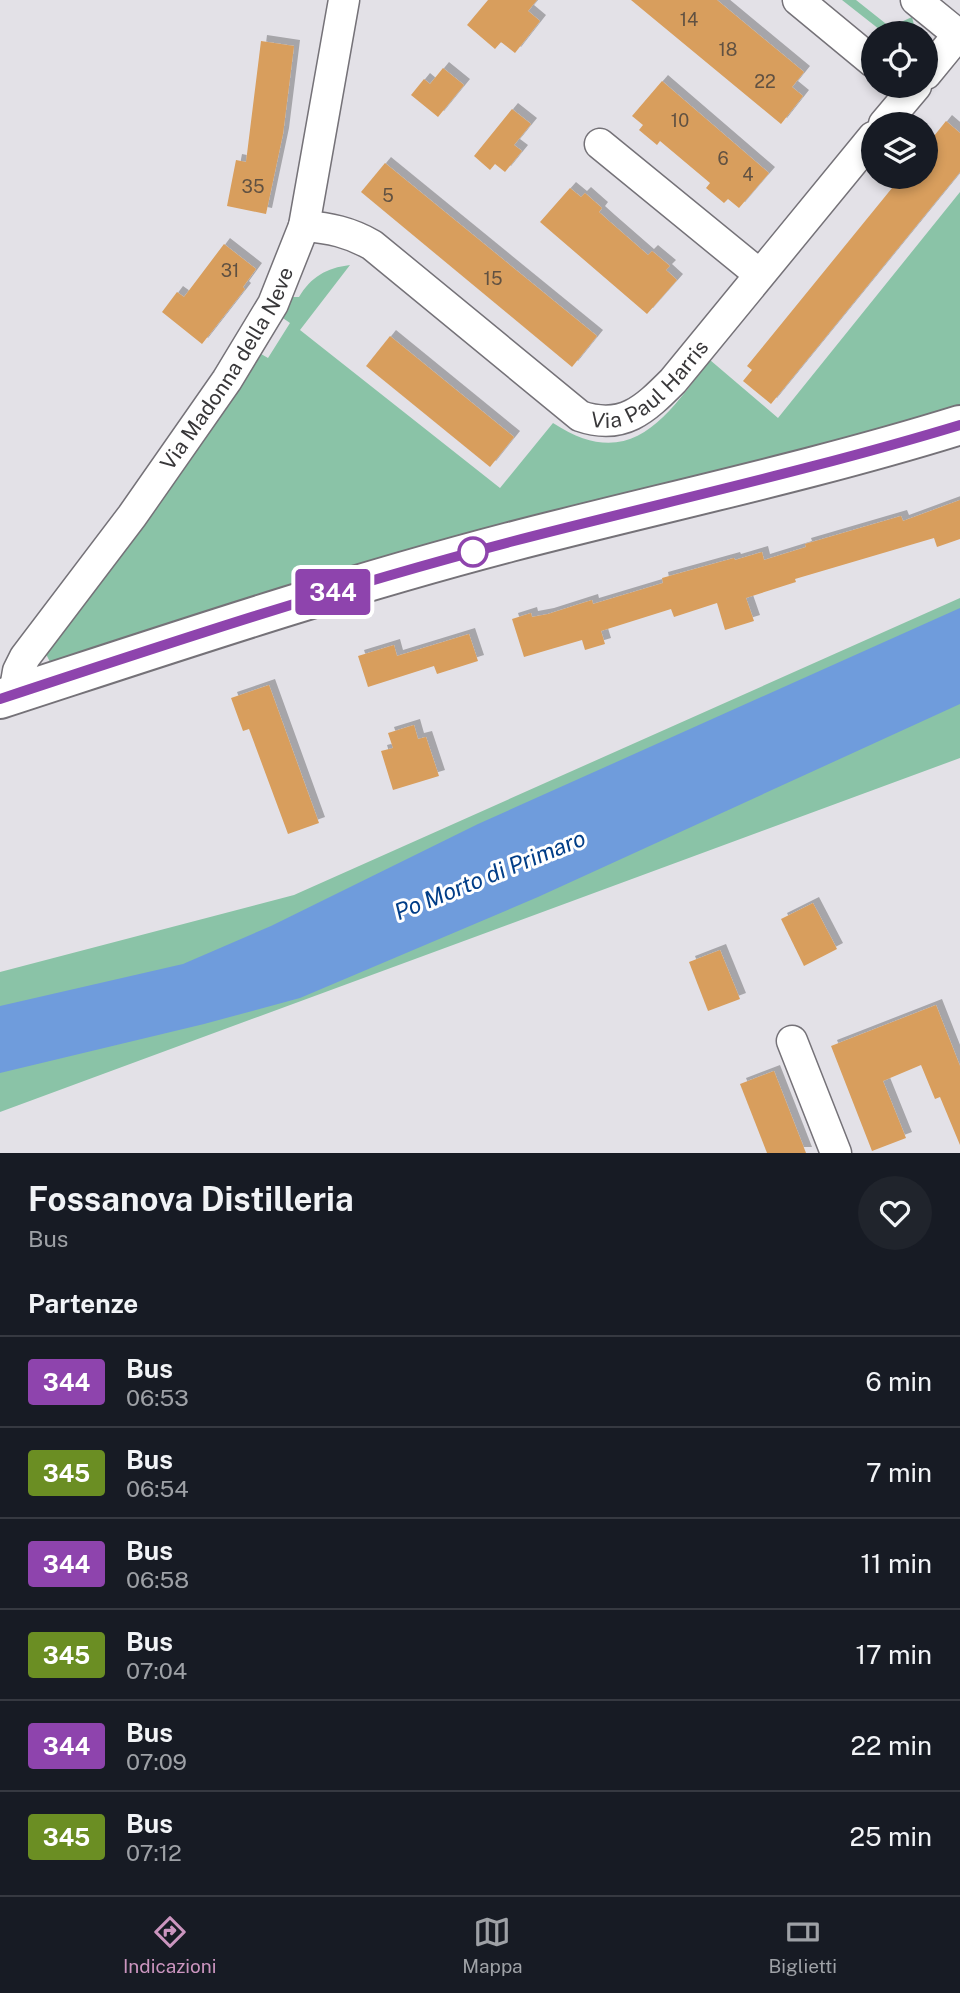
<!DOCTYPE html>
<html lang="it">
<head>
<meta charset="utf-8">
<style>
  body { margin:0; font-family:"Public Sans",sans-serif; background:#20242c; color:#f1f3f6; height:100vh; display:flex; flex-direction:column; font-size:26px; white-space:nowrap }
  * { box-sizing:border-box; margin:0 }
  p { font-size:23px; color:#9ea1a6 }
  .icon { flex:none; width:38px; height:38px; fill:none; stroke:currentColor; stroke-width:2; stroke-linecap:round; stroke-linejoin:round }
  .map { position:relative; height:1153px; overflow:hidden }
  .sheet { display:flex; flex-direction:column; background:#171b24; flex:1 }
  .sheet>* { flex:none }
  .badge { padding:0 14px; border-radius:5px; font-size:24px; line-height:46px }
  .buttons { position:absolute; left:861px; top:21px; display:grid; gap:14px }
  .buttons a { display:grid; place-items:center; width:77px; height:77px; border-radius:50%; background:#171b24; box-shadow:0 4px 10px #0003; font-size:35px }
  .map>.badge { position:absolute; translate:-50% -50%; box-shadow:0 0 0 4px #fff }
  h2 { padding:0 28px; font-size:26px; line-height:63px }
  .round { display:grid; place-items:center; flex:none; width:74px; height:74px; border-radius:37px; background:#20242c }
  .overview { display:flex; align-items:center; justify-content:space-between; height:119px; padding:0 28px }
  h1 { font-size:33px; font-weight:700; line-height:52px }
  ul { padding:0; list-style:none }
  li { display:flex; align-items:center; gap:21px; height:91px; padding:0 28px; border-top:2px solid #363941 }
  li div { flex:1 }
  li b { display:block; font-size:26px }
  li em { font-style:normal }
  li .badge { min-width:77px; font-weight:700; text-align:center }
  .tab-bar { display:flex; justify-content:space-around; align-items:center; height:98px; border-top:2px solid #363941; background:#171b24; font-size:19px; color:#9ea1a6 }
  .tab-bar a { display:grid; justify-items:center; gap:4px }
  .tab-bar .active { color:#cb95bf }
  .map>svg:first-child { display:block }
  .green { fill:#8ac3a7 }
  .water { fill:#6f9cdc }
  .building { fill:#d89e5d; filter:url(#shadow) }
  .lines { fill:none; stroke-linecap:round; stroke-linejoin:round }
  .street-casing { stroke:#757278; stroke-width:33 }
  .secondary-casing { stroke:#757278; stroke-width:42 }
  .street { stroke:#fff; stroke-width:30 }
  .secondary { stroke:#fff; stroke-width:38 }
  .line-casing { stroke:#fff; stroke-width:16 }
  .line { stroke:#8e44ad; stroke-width:10 }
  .stop-dot { fill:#fff; stroke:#8e44ad; stroke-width:3.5 }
  .labels { text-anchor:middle; stroke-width:6; stroke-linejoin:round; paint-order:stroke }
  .number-label { font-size:18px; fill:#605142 }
  .street-label { font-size:21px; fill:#383739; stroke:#fff }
  .water-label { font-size:23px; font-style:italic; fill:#003d87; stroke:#fff }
</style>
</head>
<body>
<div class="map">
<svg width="960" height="1153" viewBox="0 0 960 1153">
  <defs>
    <filter id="shadow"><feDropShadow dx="6" dy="-6" stdDeviation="0" flood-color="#0004"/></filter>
  </defs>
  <rect width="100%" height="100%" fill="#e3e1e7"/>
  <!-- green -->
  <g class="green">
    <path d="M842,0H856L890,27L912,17L916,33H884Z"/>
    <path d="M960,192V407L51,664L46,654L256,351L268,358L290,323L280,316L290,297H299C311,277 326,268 350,265L300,330L500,488L553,423C631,474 666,417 710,360L778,418Z"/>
    <path d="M960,598V758L0,1112V972L294,895Z"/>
  </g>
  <!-- water -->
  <path class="water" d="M960,608V704L538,897L300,998L204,1024L0,1073V1006L183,964L271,926L478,824Z"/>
  <!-- building -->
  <g class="building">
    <path d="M488,0H537L528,11L540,21L515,53L501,42L495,49L467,25Z"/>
    <path d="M631,0H717L804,72L792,87L803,96L781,124Z"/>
    <path d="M261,41L294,46L283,134L266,214L227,206L236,160L246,162Z"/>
    <path d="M443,68L464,85L438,117L411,95L424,79L430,84Z"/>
    <path d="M662,81L769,173L739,208L728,199L724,203L706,188L710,183L660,141L657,145L639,130L643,125L632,116Z"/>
    <path d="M512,109L531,124L514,145L522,151L505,172L495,164L490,170L474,156Z"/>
    <path d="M946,121L960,133V172L771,404L743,381L752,370L747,366L901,177H926V146Z"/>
    <path d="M385,163L597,336L572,367L361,192Z"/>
    <path d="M570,188L581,197L585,193L602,208L599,212L609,221L648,255L652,251L670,266L666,270L677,280L647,314L540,222Z"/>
    <path d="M224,244L256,269L243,287L245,289L202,344L162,312L177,292L184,297Z"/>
    <path d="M390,336L514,437L490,467L366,366Z"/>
    <path d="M960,500V539L937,547L934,538L795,579L796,582L746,598L754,621L725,630L717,603L674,617L671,609L601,631L605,644L585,650L582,640L524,657L512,619L531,613L532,617L548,614L592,600L593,604L663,583L662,578L734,558L735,560L762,552L764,560L806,547L805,544L901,516L903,521Z"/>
    <path d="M469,634L478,661L437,674L434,666L368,687L358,656L394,645L397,656Z"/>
    <path d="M269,685L319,823L288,834L249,729L243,731L231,698Z"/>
    <path d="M414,725L418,739L426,737L439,776L393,790L381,751L393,748L388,733Z"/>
    <path d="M813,903L837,949L804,966L781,919Z"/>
    <path d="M720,950L740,999L708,1011L689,962Z"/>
    <path d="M936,1005L960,1066V1145L940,1097L935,1099L921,1065L883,1081L906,1138L872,1151L831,1046Z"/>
    <path d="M774,1071L806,1153H767L740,1084Z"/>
  </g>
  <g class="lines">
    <defs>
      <g id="street">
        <path d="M798,0L873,62"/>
        <path d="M916,0L960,36"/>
        <path d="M926,74L958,35"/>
        <path d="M884,124L916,86"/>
        <path d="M600,144L759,274"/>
        <path id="s1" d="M304,226C330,228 349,232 372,245L580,416C623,431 645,409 673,381L873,137"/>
        <path id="s2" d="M14,694L18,671L25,657L132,516L227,380L273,304L304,226L344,0"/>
        <path d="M792,1041L836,1153"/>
      </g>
      <path id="secondary" d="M0,699C169,644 338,587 510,542C660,503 812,471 960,425"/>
    </defs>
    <!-- street casing -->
    <use href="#street" class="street-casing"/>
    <!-- secondary casing -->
    <use href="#secondary" class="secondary-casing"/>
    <!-- street -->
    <use href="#street" class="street"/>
    <!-- secondary -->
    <use href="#secondary" class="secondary"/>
  </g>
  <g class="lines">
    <defs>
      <path id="line" d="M0,699C169,643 338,587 510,542C660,503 812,470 960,425"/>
    </defs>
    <!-- line casing -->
    <use href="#line" class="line-casing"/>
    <!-- line -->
    <use href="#line" class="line"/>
  </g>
  <!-- markers -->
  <circle class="stop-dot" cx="473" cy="552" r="14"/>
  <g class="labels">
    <!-- number labels -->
    <g class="number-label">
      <text x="689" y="26">14</text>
      <text x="728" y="56">18</text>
      <text x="765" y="88">22</text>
      <text x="680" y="127">10</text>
      <text x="723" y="165">6</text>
      <text x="748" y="181">4</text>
      <text x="253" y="193">35</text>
      <text x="388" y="202">5</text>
      <text x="230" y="277">31</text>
      <text x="493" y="285">15</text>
    </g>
    <!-- street labels -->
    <g class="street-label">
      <text dy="7" stroke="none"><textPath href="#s2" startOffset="392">Via Madonna della Neve</textPath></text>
      <text dy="7" stroke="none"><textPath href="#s1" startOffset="424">Via Paul Harris</textPath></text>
    </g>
    <!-- water labels -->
    <g class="water-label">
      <text transform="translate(490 875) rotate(-22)" y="8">Po Morto di Primaro</text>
    </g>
  </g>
</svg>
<div class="buttons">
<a><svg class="icon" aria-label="locate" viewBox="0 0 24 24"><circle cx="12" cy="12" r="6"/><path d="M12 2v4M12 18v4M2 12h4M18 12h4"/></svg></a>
<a><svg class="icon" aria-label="layers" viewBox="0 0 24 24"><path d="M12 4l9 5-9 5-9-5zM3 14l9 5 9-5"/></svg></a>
</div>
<b class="badge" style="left:333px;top:592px;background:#8e44ad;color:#fff">344</b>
</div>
<section class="sheet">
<div class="overview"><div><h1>Fossanova Distilleria</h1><p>Bus</p></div><a class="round"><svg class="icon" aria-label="heart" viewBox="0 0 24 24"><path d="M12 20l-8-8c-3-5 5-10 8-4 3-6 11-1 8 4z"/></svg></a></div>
<h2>Partenze</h2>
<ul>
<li><span class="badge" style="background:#8e44ad;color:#fff">344</span><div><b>Bus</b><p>06:53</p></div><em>6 min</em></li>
<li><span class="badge" style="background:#6b8e23;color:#fff">345</span><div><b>Bus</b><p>06:54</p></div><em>7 min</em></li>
<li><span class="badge" style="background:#8e44ad;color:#fff">344</span><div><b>Bus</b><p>06:58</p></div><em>11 min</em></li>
<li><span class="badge" style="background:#6b8e23;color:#fff">345</span><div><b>Bus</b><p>07:04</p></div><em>17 min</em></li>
<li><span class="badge" style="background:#8e44ad;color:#fff">344</span><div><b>Bus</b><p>07:09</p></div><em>22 min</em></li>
<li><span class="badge" style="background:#6b8e23;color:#fff">345</span><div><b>Bus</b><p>07:12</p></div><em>25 min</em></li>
</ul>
</section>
<nav class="tab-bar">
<a class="active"><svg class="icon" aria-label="directions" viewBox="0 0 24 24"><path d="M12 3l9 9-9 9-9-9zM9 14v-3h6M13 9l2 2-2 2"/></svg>Indicazioni</a>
<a><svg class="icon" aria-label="map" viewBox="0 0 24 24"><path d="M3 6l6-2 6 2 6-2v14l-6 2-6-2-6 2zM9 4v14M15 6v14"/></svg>Mappa</a>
<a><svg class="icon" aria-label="tickets" viewBox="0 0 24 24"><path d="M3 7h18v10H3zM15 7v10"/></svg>Biglietti</a>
</nav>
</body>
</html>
